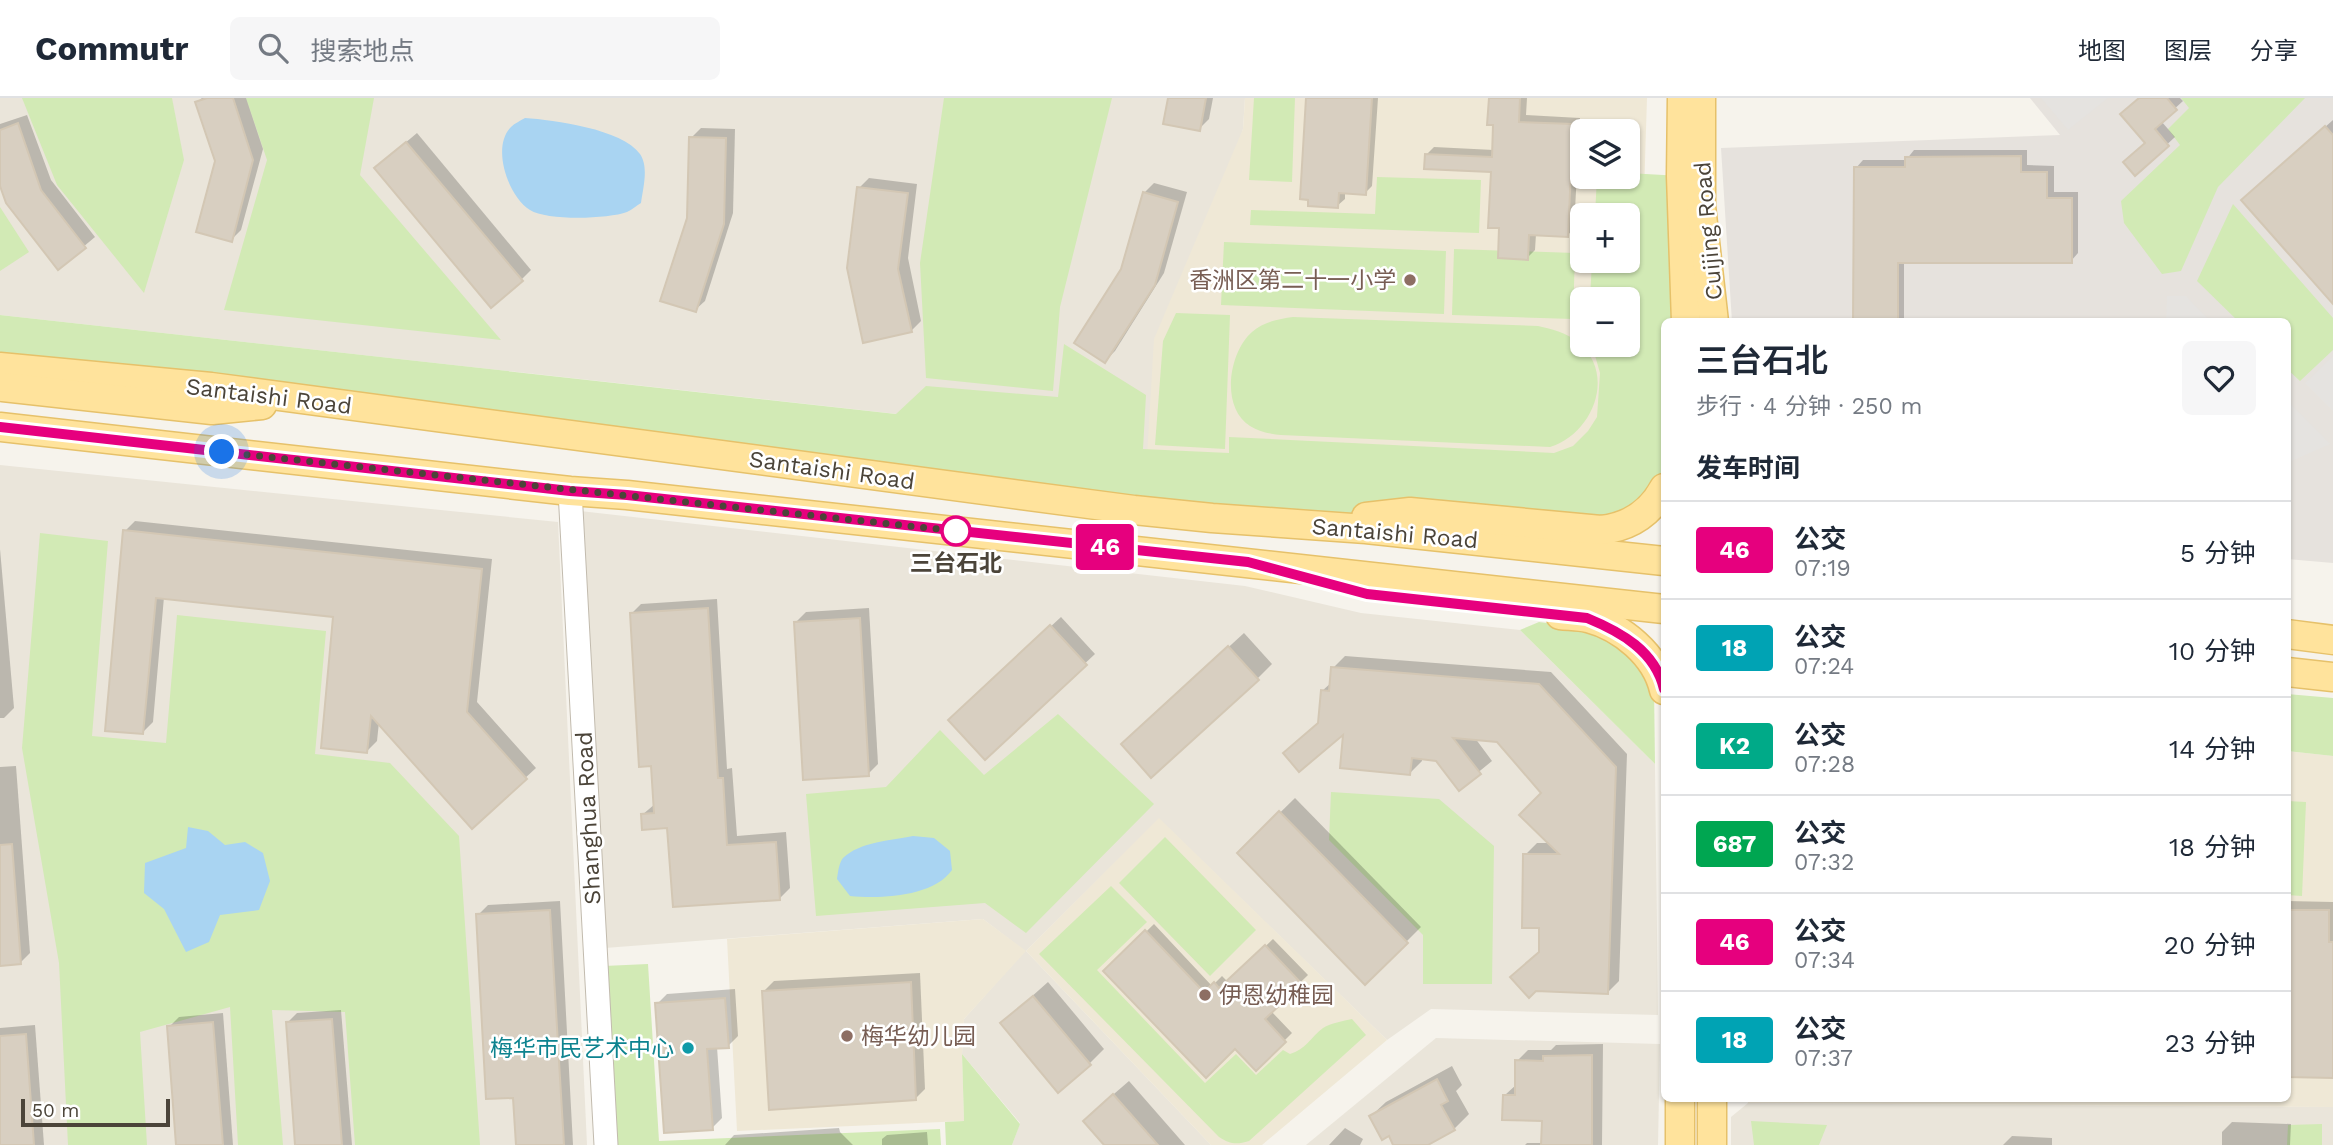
<!DOCTYPE html>
<html lang="zh">
<head>
<meta charset="utf-8">
<style>
  body { margin:0; font-family:"Work Sans","Noto Sans SC",sans-serif; background:#f6f6f7; color:#1f2937; height:100vh; display:flex; flex-direction:column; font-size:26px; white-space:nowrap }
  * { box-sizing:border-box; margin:0 }
  p { font-size:23px; color:#747a83 }
  .icon { flex:none; width:38px; height:38px; fill:none; stroke:currentColor; stroke-width:2; stroke-linecap:round; stroke-linejoin:round }
  .map { position:relative; flex:1; overflow:hidden }
  .details { position:absolute; left:1661px; top:220px; width:630px; height:784px; display:flex; flex-direction:column; background:#fff; border-radius:10px; box-shadow:0 2px 5px #0004 }
  .details>* { flex:none }
  .badge { padding:0 14px; border-radius:5px; font-size:24px; line-height:46px }
  .fabs { position:absolute; left:1570px; top:21px; display:grid; gap:14px }
  .fabs a { display:grid; place-items:center; width:70px; height:70px; border-radius:10px; background:#fff; box-shadow:0 2px 5px #0004; font-size:35px }
  .scale { position:absolute; left:21px; bottom:18px; width:149px; box-sizing:border-box; padding-left:7px; border:4px solid #4b4439; border-top:0; font-size:19px; line-height:24px; white-space:nowrap; color:#4b4439; -webkit-text-stroke:5px #fff; paint-order:stroke }
  .you { position:absolute; width:35px; height:35px; margin:-18px; border:5px solid #fff; border-radius:50%; background:#1a73e8; box-shadow:0 0 0 10px #1a73e833 }
  .map>.badge { position:absolute; translate:-50% -50%; box-shadow:0 0 0 4px #fff }
  h2 { padding:0 35px; font-size:26px; line-height:63px }
  .round { display:grid; place-items:center; flex:none; width:74px; height:74px; border-radius:10px; background:#f6f6f7 }
  .summary { display:flex; align-items:center; justify-content:space-between; height:119px; padding:0 35px }
  h1 { font-size:33px; font-weight:600; line-height:52px }
  ul { padding:0; list-style:none }
  li { display:flex; align-items:center; gap:21px; height:98px; padding:0 35px; border-top:2px solid #e0e1e3 }
  li div { flex:1 }
  li b { display:block; font-size:26px }
  li em { font-style:normal }
  li .badge { min-width:77px; font-weight:700; text-align:center }
  header { display:flex; align-items:center; gap:42px; box-sizing:border-box; height:98px; padding:0 35px; background:#fff; border-bottom:2px solid #e0e1e3 }
  header strong { font-size:33px }
  nav { display:flex; gap:38px; margin-inline-start:auto; font-size:24px }
  .search { width:490px; height:63px; background:#f6f6f7; display:flex; align-items:center; gap:18px; box-sizing:border-box; padding:0 24px; border-radius:10px; color:#747a83; font-size:26px }
  .map>svg:first-child { display:block }
  .residential { fill:#eae5da }
  .industrial { fill:#e6e2dd }
  .education { fill:#efe8d6; fill-rule:evenodd }
  .green { fill:#d2eab5 }
  .parking { fill:#e5e3e0 }
  .water { fill:#a9d4f2 }
  .shadow { fill:#0003 }
  .building { fill:#d8cfc1; stroke:#d3c7b4; stroke-width:2 }
  .lines { fill:none; stroke-linecap:round; stroke-linejoin:round }
  .minor-casing { stroke:#c2bbae; stroke-width:25 }
  .major-casing { stroke:#e6c16a; stroke-width:31 }
  .minor { stroke:#fff; stroke-width:23 }
  .major { stroke:#ffe39c; stroke-width:28 }
  .line-casing { stroke:#fff; stroke-width:16 }
  .line { stroke:#e6007e; stroke-width:10 }
  .walk { stroke:#4b4439; stroke-width:7; stroke-dasharray:0 12.6 }
  .education-dot { fill:#8d6e63; stroke:#fff; stroke-width:2.5 }
  .stop-dot { fill:#fff; stroke:#e6007e; stroke-width:3.5 }
  .culture-dot { fill:#0f9aa8; stroke:#fff; stroke-width:2.5 }
  .labels { text-anchor:middle; stroke-width:5; stroke-linejoin:round; paint-order:stroke }
  .street-label { font-size:23px; fill:#4b4439; stroke:#fff }
  .education-label { font-size:23px; fill:#785e54; stroke:#fff; text-anchor:start }
  .stop-label { font-size:23px; font-weight:bold; fill:#4b4439; stroke:#fff }
  .culture-label { font-size:23px; fill:#0d838f; stroke:#fff; text-anchor:end }
</style>
</head>
<body>
<header>
<strong>Commutr</strong>
<div class="search"><svg class="icon" aria-label="search" viewBox="0 0 24 24"><circle cx="10" cy="10" r="6"/><path d="M15 15l6 6"/></svg>搜索地点</div>
<nav><a>地图</a><a>图层</a><a>分享</a></nav>
</header>
<div class="map">
<svg width="2333" height="1047" viewBox="0 0 2333 1047">
  <rect width="100%" height="100%" fill="#f6f3ec"/>
  <!-- residential -->
  <g class="residential">
    <path d="M0,0H1245L1243,31L1146,358L897,316L0,217Z"/>
    <path d="M0,367L558,424L587,1047H0Z"/>
    <path d="M580,413L1245,488L1361,515L1520,532L1655,666L1658,917L1431,911L1387,942L1159,721L1026,853L1211,1047H1012L1020,1025L962,956L964,921L1025,853L983,821L605,850Z"/>
    <path d="M1436,940L1660,946L1658,1047H1306Z"/>
    <path d="M1748,1005L2333,1009V1047H1731V1019Z"/>
  </g>
  <!-- industrial -->
  <path class="industrial" d="M2030,0H2333V465L2287,461V224H1732L1721,50L2060,37Z"/>
  <!-- education -->
  <g class="education">
    <path d="M1245,0H1647L1638,288L1587,381L1147,358L1154,241L1243,31ZM1582,33H1628V79H1582ZM1582,117H1628V163H1582ZM1582,201H1628V247H1582Z"/>
    <path d="M2287,653L2333,658V1009L1748,1005V1001H2287Z"/>
    <path d="M1159,720L1387,942L1262,1047H1211L1026,853L964,921L962,956L964,1023L737,1033L727,841L983,821L1026,853Z"/>
  </g>
  <!-- green -->
  <g class="green">
    <path d="M22,0H172L184,62L144,195L57,87Z"/>
    <path d="M246,0H374L360,77L501,242L224,212L267,62Z"/>
    <path d="M944,0H1112L1060,209L1053,293L926,280L920,165Z"/>
    <path d="M1254,0H1295L1292,84L1249,82Z"/>
    <path d="M2181,0H2305L2218,89L2181,173L2162,176L2124,125L2121,103L2180,47L2168,31L2189,10Z"/>
    <path d="M1628,75L1681,78L1686,224H1664V389L1636,421L1305,426L0,267V217L896,316L926,288L1058,299L1064,246L1146,297L1143,351L1229,355V339L1554,355L1573,348L1588,333L1597,319L1600,275L1592,247H1628V201H1590L1592,163H1628V117H1595L1597,79H1628Z"/>
    <path d="M1377,79L1481,82L1479,135L1250,127L1251,112L1375,116Z"/>
    <path d="M2233,106L2333,220V252L2300,283L2287,271V224H2239L2197,183Z"/>
    <path d="M0,109L29,154L0,173Z"/>
    <path d="M1224,144L1446,153L1444,216L1221,207Z"/>
    <path d="M1454,151L1575,155L1573,221L1452,217Z"/>
    <path d="M1176,215L1230,217L1225,351L1155,347L1163,243Z"/>
    <path d="M1293,219L1538,228C1552,231 1567,235 1578,244C1617,276 1593,336 1550,349L1281,337C1271,336 1259,334 1250,328C1220,309 1229,254 1252,234C1263,224 1278,221 1293,219Z"/>
    <path d="M40,435L108,443L92,638L166,645L177,517L326,533L315,656L390,665L459,738L480,1047H355L345,914L272,912L283,1047H238L230,909L140,934L147,1047H68L59,865L22,650Z"/>
    <path d="M1539,524L1585,530L1608,540L1636,560L1654,589L1655,666L1520,532Z"/>
    <path d="M2287,596L2333,600V658L2287,653Z"/>
    <path d="M1058,616L1154,706L1026,835L985,805L816,818L806,696L886,689L940,632L984,677Z"/>
    <path d="M1331,694L1439,701L1494,748L1492,886H1423V837L1329,742Z"/>
    <path d="M2287,703L2306,704L2302,798L2287,797Z"/>
    <path d="M1165,739L1256,832L1210,878L1119,785Z"/>
    <path d="M1111,788L1147,824L1097,872L1205,985L1236,956L1256,977L1283,952L1290,956C1305,952 1311,939 1323,930C1331,925 1343,923 1352,921L1366,937L1249,1043C1236,1047 1230,1046 1219,1039L1039,856Z"/>
    <path d="M648,866L659,1043L940,1031L941,1047H614L604,868Z"/>
    <path d="M962,956L1020,1026L1012,1047H946L945,1024L964,1023Z"/>
    <path d="M1751,1023L1827,1027L1819,1047H1754Z"/>
    <path d="M2322,1026V1047H2287L2288,1027Z"/>
  </g>
  <!-- parking -->
  <g class="parking">
    <path d="M2041,0H2108L2068,32Z"/>
    <path d="M2167,198H2186L2211,224H2166Z"/>
    <path d="M2333,258V313L2305,285Z"/>
    <path d="M2287,302L2330,346L2287,365Z"/>
  </g>
  <!-- water -->
  <g class="water">
    <path d="M525,20C554,22 622,31 640,56C649,69 643,90 641,105C637,107 632,112 627,114C608,121 547,123 530,112C508,98 491,49 511,29C515,25 520,23 525,20Z"/>
    <path d="M188,729L208,733L225,747L245,744L263,755L270,783L259,812L220,817L209,844L186,854L164,811L144,795L145,765L186,750Z"/>
    <path d="M913,738L934,740L950,753L952,772C933,799 880,801 850,798L837,781C838,774 839,765 843,760C859,744 893,742 913,738Z"/>
  </g>
  <!-- shadow -->
  <g class="shadow">
    <path d="M202,0H246L263,51L241,132L231,142L217,63L197,4Z"/>
    <path d="M1170,0H1213L1209,21L1199,31Z"/>
    <path d="M1308,0H1378L1372,88L1365,95L1345,94V101L1337,108Z"/>
    <path d="M1491,0H1527L1526,17L1580,20L1574,130L1567,138L1536,136L1535,152L1527,160L1501,128L1493,72L1426,57L1434,49L1494,52L1495,25Z"/>
    <path d="M2140,0H2180L2183,3L2161,23L2175,39L2135,76L2147,44Z"/>
    <path d="M27,17L51,82L95,139L58,170L0,83V26Z"/>
    <path d="M2333,22V204L2251,95Z"/>
    <path d="M701,30L735,31L733,115L705,203L695,212L689,120L691,40Z"/>
    <path d="M417,35L531,172L521,182L386,61Z"/>
    <path d="M1914,52H2027V67L2054,68V94H2078V155L2071,163L1904,164V220L2165,221V224H1855L1856,70L1863,62H1906Z"/>
    <path d="M869,80L917,86L908,160L921,223L911,233L859,90Z"/>
    <path d="M1154,85L1187,94L1164,175L1115,253L1105,263L1122,172L1144,95Z"/>
    <path d="M135,423L492,461L477,604L536,670L473,728L379,624L377,643L367,653L335,517L164,499L153,624L143,634L125,433Z"/>
    <path d="M0,451L14,610L4,620H0Z"/>
    <path d="M717,501L727,671L732,670L737,738L786,734L790,790L780,800L669,728L642,717L655,706L653,666L631,516L641,506Z"/>
    <path d="M869,510L878,666L868,676L796,524L806,514Z"/>
    <path d="M1061,519L1095,556L985,659L960,612Z"/>
    <path d="M1244,535L1272,566L1257,581L1138,632Z"/>
    <path d="M1345,558L1551,574L1627,656L1619,883L1607,895L1541,853V828L1525,757L1537,745H1550L1543,695L1498,643L1475,640L1492,663L1459,690L1437,661L1422,659V663L1410,675L1345,633L1320,624L1322,593L1332,584L1333,570Z"/>
    <path d="M16,668L30,855L20,865L0,866V669Z"/>
    <path d="M1295,700L1421,829L1365,885L1239,755Z"/>
    <path d="M560,803L573,1047H518L515,998L478,817L488,807Z"/>
    <path d="M2287,803L2333,804V978L2287,977Z"/>
    <path d="M1154,826L1212,888L1222,878L1228,884L1273,841L1308,877L1271,913L1292,935L1256,971L1235,949L1106,873Z"/>
    <path d="M920,875L925,991L915,1001L764,893L774,883Z"/>
    <path d="M1048,884L1104,951L1089,966L1002,925Z"/>
    <path d="M735,891L738,938L728,948L717,949L722,1020L712,1030L657,906L667,896Z"/>
    <path d="M341,912L352,1047H297L287,925L297,915Z"/>
    <path d="M223,915L233,1047H178L169,929L179,919Z"/>
    <path d="M35,927L44,1047H0V930Z"/>
    <path d="M1603,946L1602,1047H1525L1527,1045H1543V1022L1505,997L1517,986V963L1528,952H1551L1556,947Z"/>
    <path d="M1452,968L1462,987L1456,993L1469,1016L1454,1031L1425,1047H1395L1389,1036L1371,1018L1386,1004Z"/>
    <path d="M1129,983L1185,1047H1107L1100,1008Z"/>
    <path d="M2232,1024L2291,1026L2290,1047H2222V1034Z"/>
    <path d="M839,1030L840,1034L853,1047H725L734,1037Z"/>
    <path d="M1345,1030L1363,1041L1360,1047H1329Z"/>
    <path d="M927,1034L928,1047H882V1041L887,1037Z"/>
    <path d="M2012,1038L2052,1040V1047H2003Z"/>
  </g>
  <!-- building -->
  <g class="building">
    <path d="M207,0H233L253,62L232,144L196,134L215,63L195,4Z"/>
    <path d="M1168,0H1206L1200,33L1163,26Z"/>
    <path d="M1306,0H1372L1366,97L1339,95L1338,110L1308,108V102L1300,101Z"/>
    <path d="M1489,0H1520L1519,24L1573,26L1568,139L1529,137L1528,162L1498,160L1499,130H1488L1491,74L1424,71L1425,56L1492,59L1493,27H1487Z"/>
    <path d="M2139,0H2167L2177,12L2155,31L2169,48L2135,78L2123,64L2145,45L2120,16Z"/>
    <path d="M18,25L41,92L86,150L58,172L6,105L0,88V32Z"/>
    <path d="M2325,28L2333,37V206L2241,102Z"/>
    <path d="M689,39L726,40L724,126L696,214L660,203L687,120Z"/>
    <path d="M406,44L523,183L491,210L374,70Z"/>
    <path d="M2021,58V74H2047V100H2072V165H1898V224H1853L1854,69H1905V59Z"/>
    <path d="M857,89L908,95L898,171L912,234L863,245L847,170Z"/>
    <path d="M1143,94L1178,104L1155,187L1105,265L1074,245L1121,171Z"/>
    <path d="M123,432L482,471L467,614L527,681L472,731L371,618L367,655L321,650L333,519L156,500L143,636L105,633Z"/>
    <path d="M708,510L718,680H723L727,747L776,744L780,802L673,809L667,730L642,732L641,716L654,715L651,668L639,669L630,515Z"/>
    <path d="M860,520L869,678L803,682L794,524Z"/>
    <path d="M1050,527L1087,567L985,662L948,622Z"/>
    <path d="M1228,548L1259,582L1151,680L1121,646Z"/>
    <path d="M1331,569L1539,586L1616,669L1608,896L1536,893L1529,900L1510,879L1539,854V830H1522L1523,756H1559L1519,717L1541,695L1497,644L1453,640L1481,676L1459,693L1436,663L1412,660L1410,677L1340,670L1343,637L1299,674L1283,655L1318,625L1321,592L1329,593Z"/>
    <path d="M1279,713L1408,845L1365,887L1237,755Z"/>
    <path d="M12,746L21,866L0,868V747Z"/>
    <path d="M550,812L564,1047H516L513,1000L486,1001L476,816Z"/>
    <path d="M2287,812H2329V844H2333V980L2287,979Z"/>
    <path d="M1145,832L1204,894L1214,884L1219,890L1265,847L1302,886L1265,921L1286,944L1256,973L1235,951L1206,980L1103,873Z"/>
    <path d="M911,884L916,1002L769,1012L762,893Z"/>
    <path d="M1033,898L1091,967L1058,995L1000,925Z"/>
    <path d="M725,900L729,950L707,951L713,1032L664,1035L655,905Z"/>
    <path d="M332,921L342,1047H295L286,924Z"/>
    <path d="M213,924L223,1047H176L167,928Z"/>
    <path d="M26,936L34,1047H0V938Z"/>
    <path d="M1592,957V1047H1541L1542,1023L1502,1022L1503,997H1515V962L1543,963V958Z"/>
    <path d="M1437,981L1448,1003L1441,1007L1455,1032L1428,1047H1393L1389,1038L1382,1042L1369,1018Z"/>
    <path d="M1113,996L1158,1047H1104L1083,1023Z"/>
  </g>
  <g class="lines">
    <defs>
      <path id="minor" d="M570,393L606,1047"/>
      <g id="major">
        <path d="M1682,0L1681,78L1686,224"/>
        <path d="M1701,0V108L1714,224"/>
        <path d="M0,269L211,289L1134,412L1212,420L1366,431L1664,463"/>
        <path d="M3,289L212,312L262,307"/>
        <path d="M0,329L570,393L627,397L1664,511"/>
        <path d="M1366,419L1410,414L1601,432C1629,429 1650,416 1664,390"/>
        <path d="M1560,517C1569,518 1579,518 1588,520C1622,529 1656,557 1664,592"/>
        <path d="M2287,536L2333,542"/>
        <path d="M2287,574L2333,579"/>
        <path d="M1680,1047V1001"/>
        <path d="M1712,1047V1001"/>
      </g>
    </defs>
    <!-- minor casing -->
    <use href="#minor" class="minor-casing"/>
    <!-- major casing -->
    <use href="#major" class="major-casing"/>
    <!-- minor -->
    <use href="#minor" class="minor"/>
    <!-- major -->
    <use href="#major" class="major"/>
  </g>
  <g class="lines">
    <defs>
      <path id="line" d="M0,329L570,393L627,397L1248,464L1367,496L1587,520C1621,534 1655,553 1664,591"/>
    </defs>
    <!-- line casing -->
    <use href="#line" class="line-casing"/>
    <!-- line -->
    <use href="#line" class="line"/>
    <!-- walk -->
    <path class="walk" d="M222,354L956,433"/>
  </g>
  <!-- markers -->
  <g class="education-dot">
    <circle cx="1410" cy="182" r="7"/>
    <circle cx="1205" cy="897" r="7"/>
    <circle cx="847" cy="938" r="7"/>
  </g>
  <circle class="stop-dot" cx="956" cy="433" r="14"/>
  <circle class="culture-dot" cx="688" cy="950" r="7"/>
  <g class="labels">
    <!-- street labels -->
    <g class="street-label">
      <text transform="translate(1708 133) rotate(-95)" y="8">Cuijing Road</text>
      <text transform="translate(269 298) rotate(7)" y="8">Santaishi Road</text>
      <text transform="translate(832 372) rotate(8)" y="8">Santaishi Road</text>
      <text transform="translate(1395 435) rotate(5)" y="8">Santaishi Road</text>
      <text transform="translate(588 720) rotate(-93)" y="8">Shanghua Road</text>
    </g>
    <!-- education labels -->
    <g class="education-label">
      <text x="1396" y="190" text-anchor="end">香洲区第二十一小学</text>
      <text x="1219" y="905">伊恩幼稚园</text>
      <text x="861" y="946">梅华幼儿园</text>
    </g>
    <!-- stop labels -->
    <g class="stop-label">
      <text x="956" y="473">三台石北</text>
    </g>
    <!-- culture labels -->
    <g class="culture-label">
      <text x="674" y="958">梅华市民艺术中心</text>
    </g>
  </g>
</svg>
<div class="fabs">
<a><svg class="icon" aria-label="layers" viewBox="0 0 24 24"><path d="M12 4l9 5-9 5-9-5zM3 14l9 5 9-5"/></svg></a>
<a>+</a>
<a>−</a>
</div>
<div class="scale">50 m</div>
<div class="you" style="left:222px;top:354px"></div>
<b class="badge" style="left:1105px;top:449px;background:#e6007e;color:#fff">46</b>
<section class="details">
<div class="summary"><div><h1>三台石北</h1><p>步行 · 4 分钟 · 250 m</p></div><a class="round"><svg class="icon" aria-label="heart" viewBox="0 0 24 24"><path d="M12 20l-8-8c-3-5 5-10 8-4 3-6 11-1 8 4z"/></svg></a></div>
<h2>发车时间</h2>
<ul>
<li><span class="badge" style="background:#e6007e;color:#fff">46</span><div><b>公交</b><p>07:19</p></div><em>5 分钟</em></li>
<li><span class="badge" style="background:#00a3b4;color:#fff">18</span><div><b>公交</b><p>07:24</p></div><em>10 分钟</em></li>
<li><span class="badge" style="background:#0a8;color:#fff">K2</span><div><b>公交</b><p>07:28</p></div><em>14 分钟</em></li>
<li><span class="badge" style="background:#00a651;color:#fff">687</span><div><b>公交</b><p>07:32</p></div><em>18 分钟</em></li>
<li><span class="badge" style="background:#e6007e;color:#fff">46</span><div><b>公交</b><p>07:34</p></div><em>20 分钟</em></li>
<li><span class="badge" style="background:#00a3b4;color:#fff">18</span><div><b>公交</b><p>07:37</p></div><em>23 分钟</em></li>
</ul>
</section>
</div>
</body>
</html>
